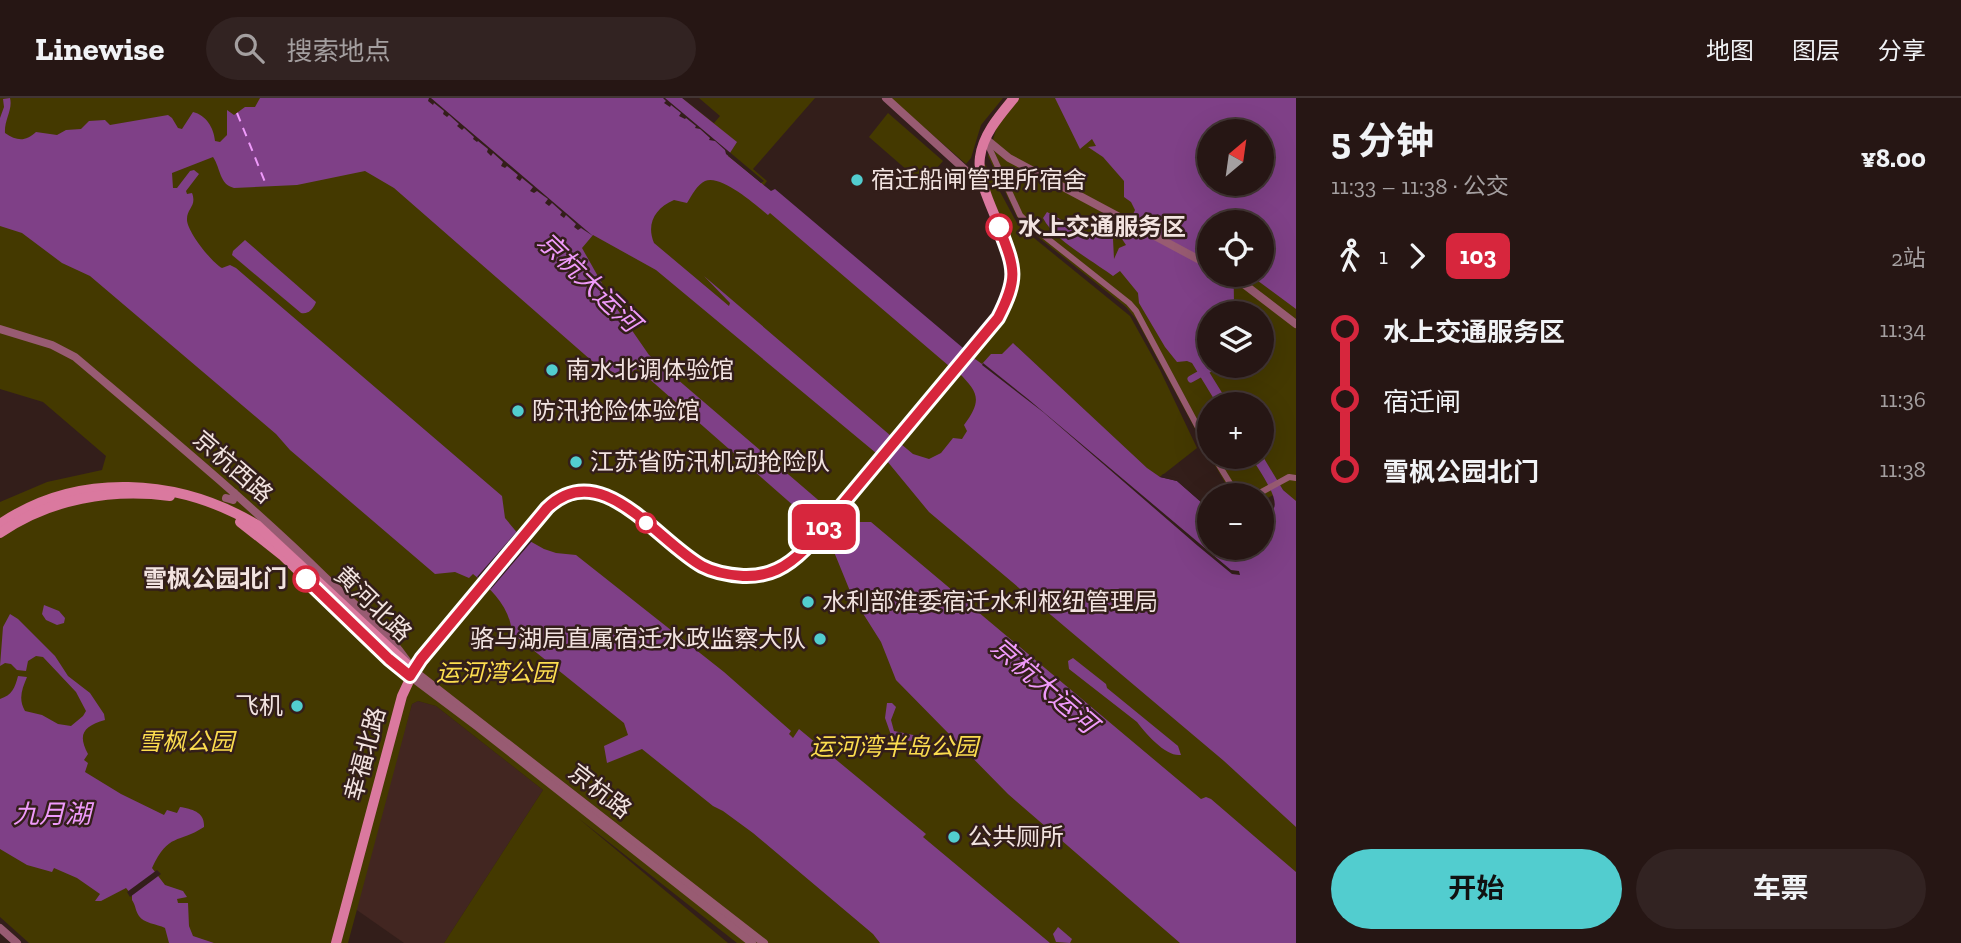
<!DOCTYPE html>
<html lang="zh">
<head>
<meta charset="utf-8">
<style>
  body { margin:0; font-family:"Zilla Slab","Noto Sans SC",serif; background:#322322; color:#f1f3f6; height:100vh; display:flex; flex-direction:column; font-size:26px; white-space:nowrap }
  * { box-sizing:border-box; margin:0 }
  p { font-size:23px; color:#a49fa0 }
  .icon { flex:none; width:38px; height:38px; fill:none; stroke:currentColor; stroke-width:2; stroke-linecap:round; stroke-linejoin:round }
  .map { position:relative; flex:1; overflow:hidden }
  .side { display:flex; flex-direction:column; background:#261614; width:665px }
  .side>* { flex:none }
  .badge { padding:0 14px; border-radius:10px; font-size:24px; line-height:46px }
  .needle { width:46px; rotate:29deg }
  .tools { position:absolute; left:1197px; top:21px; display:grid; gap:14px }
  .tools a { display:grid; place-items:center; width:77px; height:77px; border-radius:50%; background:#261614; box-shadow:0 7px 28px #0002,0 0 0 2px #423534; font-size:35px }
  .map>.badge { position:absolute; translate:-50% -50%; box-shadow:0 0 0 4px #fff }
  .legs { display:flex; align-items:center; gap:10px; height:77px; padding:0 35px; font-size:23px }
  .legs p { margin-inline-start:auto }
  .headline { display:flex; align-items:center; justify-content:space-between; height:119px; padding:0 35px }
  h1 { font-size:38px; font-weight:700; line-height:52px }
  .primary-button { display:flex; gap:14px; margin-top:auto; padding:14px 35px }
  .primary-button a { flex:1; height:80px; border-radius:42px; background:#52cdcf; color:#111; font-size:28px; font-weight:700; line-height:80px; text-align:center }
  .primary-button a+a { background:#322322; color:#f1f3f6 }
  ul { padding:0 35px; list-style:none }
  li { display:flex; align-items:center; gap:24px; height:70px; font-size:26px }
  li i { display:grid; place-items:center; width:10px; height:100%; margin:0 9px; background:currentColor }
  li i::after { content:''; width:18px; height:18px; margin:-9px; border:5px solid; border-radius:50%; background:#261614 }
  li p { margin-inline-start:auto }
  li:first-child i { background:linear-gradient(#0000 50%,currentColor 0) }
  li:last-child i { background:linear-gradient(currentColor 50%,#0000 0) }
  header { display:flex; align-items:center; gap:42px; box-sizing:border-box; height:98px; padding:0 35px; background:#261614; border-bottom:2px solid #423534 }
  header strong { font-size:33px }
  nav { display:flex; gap:38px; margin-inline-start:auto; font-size:24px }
  .search { width:490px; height:63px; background:#322322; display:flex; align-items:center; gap:18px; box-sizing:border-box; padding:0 24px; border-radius:38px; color:#a49fa0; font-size:26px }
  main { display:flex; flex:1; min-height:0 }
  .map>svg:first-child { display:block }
  .built { fill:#422621 }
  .green { fill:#443900; fill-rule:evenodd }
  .water { fill:#7f4087; fill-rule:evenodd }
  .pier { fill:#331e1a }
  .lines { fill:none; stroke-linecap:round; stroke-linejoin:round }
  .canal { stroke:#7f4087; stroke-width:7 }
  .ferry { stroke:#ef9afa; stroke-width:2; stroke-dasharray:9 7; stroke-linecap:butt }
  .minor { stroke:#985b72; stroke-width:6 }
  .tertiary { stroke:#985b72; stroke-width:8 }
  .secondary { stroke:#da799f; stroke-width:10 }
  .line-1-casing { stroke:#fff; stroke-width:16 }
  .line-1 { stroke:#d7263d; stroke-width:10 }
  .poi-dot { fill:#52cdcf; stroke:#331e1a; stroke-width:2.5 }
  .stop-1-dot { fill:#fff; stroke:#d7263d; stroke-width:3.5 }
  .labels { text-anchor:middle; stroke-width:5; stroke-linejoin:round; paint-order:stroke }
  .poi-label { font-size:24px; fill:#f2e3e0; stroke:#331e1a; text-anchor:start }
  .stop-label { font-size:24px; font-weight:bold; fill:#f2e3e0; stroke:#331e1a; text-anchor:start }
  .street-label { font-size:24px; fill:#f2e3e0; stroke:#331e1a }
  .park-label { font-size:24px; font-style:italic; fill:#fcdd4f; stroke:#331e1a }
  .water-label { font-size:26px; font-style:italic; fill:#ef9afa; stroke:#331e1a }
</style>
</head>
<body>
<header>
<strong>Linewise</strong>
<div class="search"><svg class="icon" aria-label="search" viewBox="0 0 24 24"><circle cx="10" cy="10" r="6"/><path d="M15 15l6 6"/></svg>搜索地点</div>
<nav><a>地图</a><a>图层</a><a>分享</a></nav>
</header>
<main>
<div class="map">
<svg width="1296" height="845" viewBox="0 0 1296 845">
  <rect width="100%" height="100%" fill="#331e1a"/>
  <!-- built -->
  <path class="built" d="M418,603L436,608L543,692L444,845H404L354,810L412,606Z"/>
  <!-- green -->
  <g class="green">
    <path d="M0,0H682L714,25L720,18L699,0H815L753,71L767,83L758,95L1296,553V845H737L578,720L728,845H444L543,692L436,608L418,603L412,606L348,845H29L0,819V404L47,384L102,372L106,358L43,304L0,291Z"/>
    <path d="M890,0H1003L981,27L971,60L966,66Z"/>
    <path d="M1019,0H1296V407L1283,392L1262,403V397H1237L1230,393L1210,359H1262V306H1209V357L1136,221L1126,209L1028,131L1017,119L988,58L997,28ZM1209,33H1262V86H1209ZM1209,124H1262V177H1209ZM1209,215H1262V268H1209Z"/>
    <path d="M888,15L943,63L923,86L869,39Z"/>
    <path d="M985,66L1018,127L1130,218L1160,272L1197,350L1160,379L1147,371L1014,246L1003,256L982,267L971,258L1006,216L1008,217C1029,151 996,128 983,68Z"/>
  </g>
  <!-- water -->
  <g class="water">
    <path d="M10,0C13,12 4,22 5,35C17,43 25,44 36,34L57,37L66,32L81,31L89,23L105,22L110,27L168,17L172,20L178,30L182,31L193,14C206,17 214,30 215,43L220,44L227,37V12L234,17L245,9H255L260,0H682L737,44L728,58L771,93L775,91L963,250L949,268L770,115L768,117C756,107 721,76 705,83C697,87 692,97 687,105L674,102C655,110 646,126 654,145L729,208L730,205L704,178L891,338L876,355L656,172L593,137L582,150L613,205L649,257L838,419L846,424H871L1201,701L1206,699L1211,701L1296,774V845H1180L1008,696L896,582L881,544L852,498L830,444L833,438L808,415L803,416L638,271L634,272L625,282L613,274L600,270L394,90L365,73L297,87L234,90C219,86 221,71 213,59L172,75L173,90H177L190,73L194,72L199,76L186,93L187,96L192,95C197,108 187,110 187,121C186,132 212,165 222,170L230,167L236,170L502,398L505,420L519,437L544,451L556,455L576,457L724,574L791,633L789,636L793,640L799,631L926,736L923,739L1050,845H880L873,836L753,735L723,713L713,708L642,651L607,665L604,648L628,637L624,625L512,535C510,509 492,492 473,476L469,480L455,474L435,476L290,352L276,336L90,178L62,165L22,135L0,128V20L4,9L3,1Z"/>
    <path d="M1055,0H1296V211L1250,177H1262V124H1209V177H1238L1235,178C1232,190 1236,204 1232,215H1209V248L1200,252L1198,256L1229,306H1217L1192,265L1187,263L1177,264L1165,249L1139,205L1138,195L1120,173L1113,178C1093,163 1054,142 1043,120L1047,114C1059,120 1068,126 1079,131C1091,137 1099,134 1113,141L1114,161L1119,150L1126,147L1122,141L1135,112L1131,104L1124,99V83L1103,59L1088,49L1096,48L1092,41L1080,51ZM1209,33H1262V86H1209Z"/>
    <path d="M245,142L316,204C314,210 308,217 301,215L232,157L233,153Z"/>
    <path d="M1013,245L1147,370L1160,379L1177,383L1209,411V450H1262L1265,417C1268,415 1272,413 1274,410C1279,399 1257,369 1251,359L1262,357L1283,392L1296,403V729L1224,663L929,414L887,363L901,346L913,356L929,361L941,355L953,340L962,341L967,333L964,327C983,302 978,294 958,274L971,258L982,266L991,256H1002Z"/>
    <path d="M44,507L59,513L65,520L64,525L57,527L46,522L42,516Z"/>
    <path d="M10,516L18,521L55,558L68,578L90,595L104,616L105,622C84,628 77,636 88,656L84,662L88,665L85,674L121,696L164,717L167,712L177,715L180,709C192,711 205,714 204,729C178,746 169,734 152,770L165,787L183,793L187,799L177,801L178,805H188L189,828L193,838L214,845H169L165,830C157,826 143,825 139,818C135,812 136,808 132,802V797L126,790L101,803H95L100,796L77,780L54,770L52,774L27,767L0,751V601C12,597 15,590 18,578L27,579C22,591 18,601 25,613L42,617L58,626L71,628L83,618L86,613L76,594L43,559L36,558L28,563L26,573L17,572L11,566L5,565L0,568L3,529Z"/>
    <path d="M1073,560L1106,586L1107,590L1178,648L1181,657C1166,659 1146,636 1137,624L1069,571L1068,563Z"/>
    <path d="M887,605H892L896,609L891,622L894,633L918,638L919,643H908L891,637L885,620Z"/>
    <path d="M1058,829L1072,841L1070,845L1056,844L1053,836Z"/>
  </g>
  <!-- pier -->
  <g class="pier">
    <path d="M429,0H431L593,138L581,130L578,132L574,129L576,126L566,117L564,120L560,117L562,114L552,105L549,108L545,105L548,101L537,93L534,95L530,93L533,89L522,80L520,83L516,80L518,77L507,68L505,70L501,68L503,64L493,55L491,58L487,54L488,51L478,43L477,44L473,41L474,39L464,30L462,32L457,28L459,26L449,17L447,19L443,16L444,13L434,5L433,7L428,3Z"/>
    <path d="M663,0H665L764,83L761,85L726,56L725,52L715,43L709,42L710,40L700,31L695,30L696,28L686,20L685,21L679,18L681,15L671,7L670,9L664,5L666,3Z"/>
    <path d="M983,265L1028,301L1231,472L1239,473L1240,477L1232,476L1198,448L1043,314L982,267Z"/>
    <path d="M1163,376L1179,380L1209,407V411L1177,383L1160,379Z"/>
    <path d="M518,432L532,443L491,491L477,479Z"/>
    <path d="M157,772L161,776L130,799L127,794Z"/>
  </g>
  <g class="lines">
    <!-- canal -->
    <path class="canal" d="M1191,281L1209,271"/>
    <!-- ferry -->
    <path class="ferry" d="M237,15L267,89"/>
    <!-- minor -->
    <g class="minor">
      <path d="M986,43L1020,117L1029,126L1129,205L1136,213L1209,350"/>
      <path d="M1214,359L1233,390L1245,397"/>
      <path d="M1256,397L1289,379L1296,380"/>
    </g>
    <!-- tertiary -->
    <g class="tertiary">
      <path d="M886,0L984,89"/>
      <path d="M986,41L1009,60L1209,167"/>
      <path d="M1227,177L1245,187L1296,226"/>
      <path d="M0,231L52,247L75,259C160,331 246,402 326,480C357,509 391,536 413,572L764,845"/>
      <path d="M226,400L233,402L234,395"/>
      <path d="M410,578L478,629L752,845"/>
      <path d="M0,830L17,845"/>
    </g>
    <!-- secondary -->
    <g class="secondary">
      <path d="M240,424L282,457L389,561L410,578"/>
      <path d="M0,426C78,373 179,380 257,427L413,572"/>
      <path d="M0,435C49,401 111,390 170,398"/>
      <path d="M336,845L402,598L417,566L547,410C602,359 656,442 702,468C714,475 729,477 743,478C769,479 787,469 805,451L994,226C1029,179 1006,148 988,101C983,88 978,74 980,59C983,36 1000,17 1014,0"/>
    </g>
  </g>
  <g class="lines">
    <defs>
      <path id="line-1" d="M306,481L389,561L410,578L421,561L547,410C601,358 657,443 702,468C715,475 729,477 743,478C769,479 787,469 805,451L998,220C1019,179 1015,171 999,129"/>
    </defs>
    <!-- line-1 casing -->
    <use href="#line-1" class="line-1-casing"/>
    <!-- line-1 -->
    <use href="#line-1" class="line-1"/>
  </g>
  <!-- markers -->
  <g class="poi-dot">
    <circle cx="857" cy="82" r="7"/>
    <circle cx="552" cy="272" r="7"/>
    <circle cx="518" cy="313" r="7"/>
    <circle cx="576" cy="364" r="7"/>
    <circle cx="808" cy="504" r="7"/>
    <circle cx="820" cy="541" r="7"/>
    <circle cx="297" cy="608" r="7"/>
    <circle cx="954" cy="739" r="7"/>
  </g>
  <g class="stop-1-dot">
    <circle cx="999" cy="129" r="12"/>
    <circle cx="646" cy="425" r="9"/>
    <circle cx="306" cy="481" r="12"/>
  </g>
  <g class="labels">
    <!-- poi labels -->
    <g class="poi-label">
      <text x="871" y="90">宿迁船闸管理所宿舍</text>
      <text x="566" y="280">南水北调体验馆</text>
      <text x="532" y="321">防汛抢险体验馆</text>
      <text x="590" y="372">江苏省防汛机动抢险队</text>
      <text x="822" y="512">水利部淮委宿迁水利枢纽管理局</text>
      <text x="806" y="549" text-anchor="end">骆马湖局直属宿迁水政监察大队</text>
      <text x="283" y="616" text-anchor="end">飞机</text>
      <text x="968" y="747">公共厕所</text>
    </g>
    <!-- stop labels -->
    <g class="stop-label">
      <text x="1018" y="137">水上交通服务区</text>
      <text x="287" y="489" text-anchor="end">雪枫公园北门</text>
    </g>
    <!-- street labels -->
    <g class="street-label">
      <text transform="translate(233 369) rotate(41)" y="8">京杭西路</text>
      <text transform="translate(373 506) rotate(44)" y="8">黄河北路</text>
      <text transform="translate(365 656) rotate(-75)" y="8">幸福北路</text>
      <text transform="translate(600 693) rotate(38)" y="8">京杭路</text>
    </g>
    <!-- park labels -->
    <g class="park-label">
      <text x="496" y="583">运河湾公园</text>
      <text x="186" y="652">雪枫公园</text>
      <text x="894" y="657">运河湾半岛公园</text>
    </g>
    <!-- water labels -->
    <g class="water-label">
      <text transform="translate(589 184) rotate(44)" y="9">京杭大运河</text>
      <text transform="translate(1044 587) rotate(41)" y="9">京杭大运河</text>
      <text x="52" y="725">九月湖</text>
    </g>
  </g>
</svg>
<div class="tools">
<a><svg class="needle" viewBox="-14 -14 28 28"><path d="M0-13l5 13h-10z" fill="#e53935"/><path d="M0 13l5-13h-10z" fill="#a49fa0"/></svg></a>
<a><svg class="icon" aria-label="locate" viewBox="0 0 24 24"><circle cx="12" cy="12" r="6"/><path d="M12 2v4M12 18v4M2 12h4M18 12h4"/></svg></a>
<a><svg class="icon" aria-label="layers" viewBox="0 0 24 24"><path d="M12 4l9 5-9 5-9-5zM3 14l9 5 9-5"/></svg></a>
<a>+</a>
<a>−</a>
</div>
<b class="badge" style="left:824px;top:429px;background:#d7263d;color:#fff">103</b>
</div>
<section class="side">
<div class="headline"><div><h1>5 分钟</h1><p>11:33 – 11:38 · 公交</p></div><b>¥8.00</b></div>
<div class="legs"><svg class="icon" aria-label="walk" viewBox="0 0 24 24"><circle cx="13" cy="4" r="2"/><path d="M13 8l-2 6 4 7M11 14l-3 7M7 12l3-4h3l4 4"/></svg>1<svg class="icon" aria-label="forward" viewBox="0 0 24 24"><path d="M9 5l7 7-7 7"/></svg><b class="badge" style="background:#d7263d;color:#fff">103</b><p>2站</p></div>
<ul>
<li><i style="color:#d7263d"></i><b>水上交通服务区</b><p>11:34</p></li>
<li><i style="color:#d7263d"></i><span>宿迁闸</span><p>11:36</p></li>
<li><i style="color:#d7263d"></i><b>雪枫公园北门</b><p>11:38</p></li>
</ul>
<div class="primary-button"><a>开始</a><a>车票</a></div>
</section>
</main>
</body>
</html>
